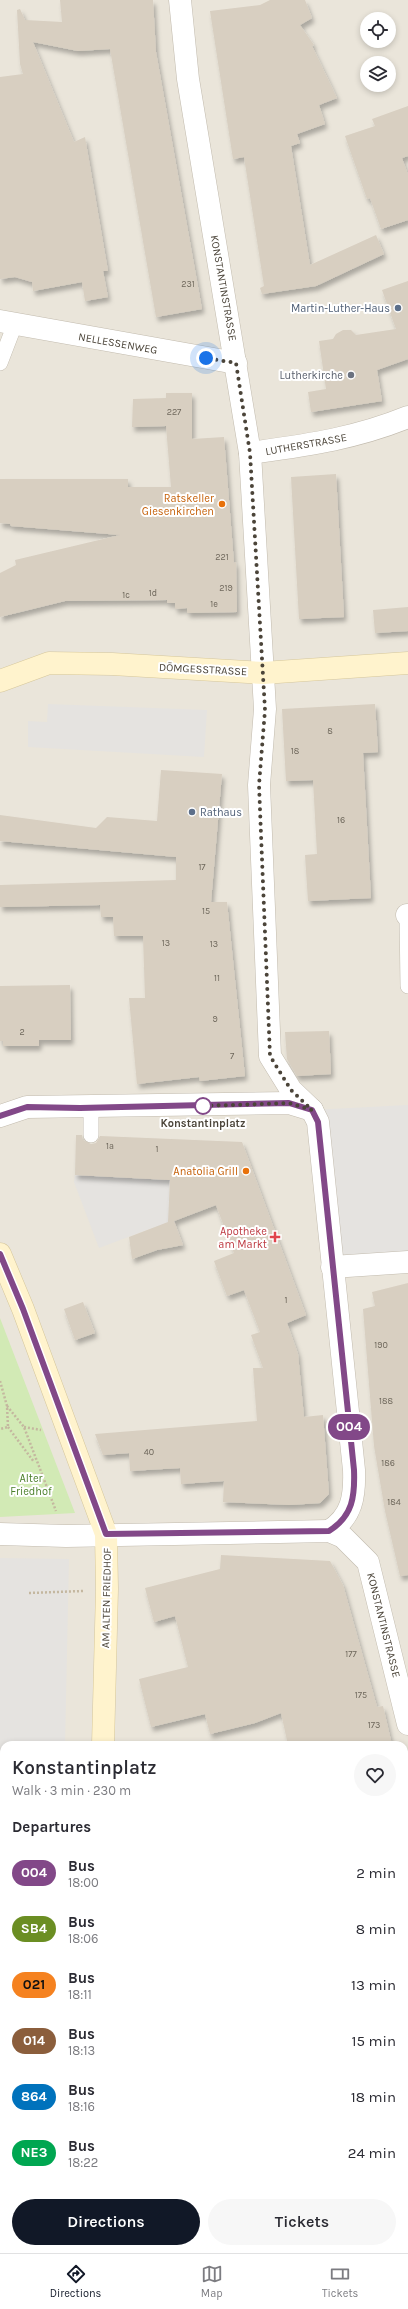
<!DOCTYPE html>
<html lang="en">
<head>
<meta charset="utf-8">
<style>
  body { margin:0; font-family:Karla,sans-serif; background:#f7f7f7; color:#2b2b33; height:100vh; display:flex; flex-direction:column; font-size:15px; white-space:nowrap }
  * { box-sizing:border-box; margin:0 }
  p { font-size:13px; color:#7c7c81 }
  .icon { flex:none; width:22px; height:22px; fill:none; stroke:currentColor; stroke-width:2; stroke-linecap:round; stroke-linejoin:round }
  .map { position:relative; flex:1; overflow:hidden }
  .details { position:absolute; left:0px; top:1741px; width:408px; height:512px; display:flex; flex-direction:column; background:#fff; border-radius:12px 12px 0 0; box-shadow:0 2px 6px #0003 }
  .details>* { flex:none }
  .badge { padding:0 8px; border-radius:13px; font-size:14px; line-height:26px }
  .tools { position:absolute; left:360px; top:12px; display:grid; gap:8px }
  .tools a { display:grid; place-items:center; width:36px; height:36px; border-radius:50%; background:#fff; box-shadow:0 2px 6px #0003; font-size:20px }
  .you { position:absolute; width:20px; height:20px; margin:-10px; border:3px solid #fff; border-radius:50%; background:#1a73e8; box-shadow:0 0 0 6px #1a73e833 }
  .map>.badge { position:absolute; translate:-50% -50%; box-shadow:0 0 0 2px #fff }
  h2 { padding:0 12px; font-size:15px; line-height:36px }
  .round { display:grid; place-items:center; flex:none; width:42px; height:42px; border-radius:21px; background:#f7f7f7 }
  .head { display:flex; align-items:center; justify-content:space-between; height:68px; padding:0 12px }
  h1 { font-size:19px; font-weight:600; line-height:30px }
  .cta { display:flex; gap:8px; margin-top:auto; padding:8px 12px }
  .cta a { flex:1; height:46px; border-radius:24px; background:#111827; color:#fff; font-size:16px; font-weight:600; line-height:46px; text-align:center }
  .cta a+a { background:#f7f7f7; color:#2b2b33 }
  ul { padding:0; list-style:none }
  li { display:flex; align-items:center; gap:12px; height:56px; padding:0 12px }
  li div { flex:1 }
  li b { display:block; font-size:15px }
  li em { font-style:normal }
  li .badge { min-width:44px; font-weight:700; text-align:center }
  .menu { display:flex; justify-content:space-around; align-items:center; height:56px; border-top:1px solid #e1e1e2; background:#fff; font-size:11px; color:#7c7c81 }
  .menu a { display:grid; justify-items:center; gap:2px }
  .menu .active { color:#111827 }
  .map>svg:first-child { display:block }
  .residential { fill:#eae5da; fill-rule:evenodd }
  .green { fill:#d2eab5 }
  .parking { fill:#e5e3e0 }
  .building { fill:#d8cfc1; filter:url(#shadow) }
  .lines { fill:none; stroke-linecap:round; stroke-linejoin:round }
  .lane-casing { stroke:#c2bbae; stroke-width:16 }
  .street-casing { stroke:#c2bbae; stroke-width:23 }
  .secondary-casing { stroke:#d6c79b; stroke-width:23 }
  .path { stroke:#c4b79f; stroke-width:2.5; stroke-dasharray:2 2; stroke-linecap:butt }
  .lane { stroke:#fff; stroke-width:15 }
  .street { stroke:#fff; stroke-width:22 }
  .secondary { stroke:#fff3cd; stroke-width:22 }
  .line-casing { stroke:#fff; stroke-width:9 }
  .line { stroke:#824888; stroke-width:6 }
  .walk { stroke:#4b4439; stroke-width:4; stroke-dasharray:0 7.2 }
  .service-dot { fill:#5c6f8a; stroke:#fff; stroke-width:1.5 }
  .worship-dot { fill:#6b7280; stroke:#fff; stroke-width:1.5 }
  .food-dot { fill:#e8710a; stroke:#fff; stroke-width:1.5 }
  .stop-dot { fill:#fff; stroke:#824888; stroke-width:2 }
  .health-dot { fill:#e0444e; stroke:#fff; stroke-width:1.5 }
  .labels { text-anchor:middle; stroke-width:4; stroke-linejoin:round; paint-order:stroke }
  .number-label { font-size:9px; fill:#6e675b }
  .street-label { font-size:11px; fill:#4b4439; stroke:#fff }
  .service-label { font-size:11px; fill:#4e5e75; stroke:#fff; text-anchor:end }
  .worship-label { font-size:11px; fill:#5b616d; stroke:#fff; text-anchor:end }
  .food-label { font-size:11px; fill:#c56008; stroke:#fff; text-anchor:end }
  .stop-label { font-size:11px; font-weight:bold; fill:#4b4439; stroke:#fff }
  .health-label { font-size:11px; fill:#be3a42; stroke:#fff; text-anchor:end }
  .park-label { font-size:11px; fill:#4a7f2a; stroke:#fff }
</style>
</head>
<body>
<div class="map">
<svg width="408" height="2253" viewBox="0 0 408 2253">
  <defs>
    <filter id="shadow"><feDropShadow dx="2.5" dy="4.5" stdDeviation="2" flood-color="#0004"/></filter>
  </defs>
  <rect width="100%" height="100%" fill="#f6f3ec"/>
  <!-- residential -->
  <path class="residential" d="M0,0H408V2253H0ZM367,19H389V41H367ZM367,63H389V85H367ZM4,1745H404V2249H4Z"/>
  <!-- green -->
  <path class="green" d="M0,1318L75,1513L0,1517Z"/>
  <!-- parking -->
  <g class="parking">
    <path d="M48,704L207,710L204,757L28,747V721L47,722Z"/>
    <path d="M408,1105V1262L332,1267L312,1110Z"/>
    <path d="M75,1175L170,1180L169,1200L175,1223L147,1230L99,1248L74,1182Z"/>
    <path d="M0,1558L69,1559L65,1745H4V1944H0Z"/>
  </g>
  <!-- building -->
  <g class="building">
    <path d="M60,0H153L156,52L202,309L156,317L110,49L78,51L33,42L74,142L85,137L108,271H103L108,297L85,301L82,282L33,291L32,282L15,277L0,279V77L23,74L20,64L17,10L20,9L25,20L62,22Z"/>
    <path d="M270,0H305L312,18L300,25L314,45L312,46L337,98L319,105L325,124L297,134L300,143L291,146L310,265L376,235L384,254L316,286L262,294L260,288L264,286L244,157L233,159L210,11L260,5Z"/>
    <path d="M408,106V156L402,158L408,175V220L381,229L370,198L367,199L345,136L375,126L372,119Z"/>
    <path d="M408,281V359L377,370L382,401L311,412L308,392L326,389L319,341L333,339L336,334L343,330H351L356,335L396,329L382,290Z"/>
    <path d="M166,393H192V439L224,437L234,563L236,562L237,612L187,613V608L175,609V603H167V600L65,601L0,617V573L16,565L15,560L120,535L11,526L10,524L0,523V479H128V487H171L166,426L132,427L133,399L166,398Z"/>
    <path d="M336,474L344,617L299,619L291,477Z"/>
    <path d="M408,607V631L375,633L373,610Z"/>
    <path d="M375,704L378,752L363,753L371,898L308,901L305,855L317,854L313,780L286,781L282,709Z"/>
    <path d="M161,770L222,774L211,902H227L245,1076L200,1081L199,1077L137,1084L129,998H145L143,936H114L113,917H101L100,905L0,907V885L176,880V857L0,841V815L96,828L107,817L157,821Z"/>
    <path d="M70,985L71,1040H39V1046H3V1041H0V986Z"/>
    <path d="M329,1031L331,1074L297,1076L287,1059L285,1032Z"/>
    <path d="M76,1135H82L83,1140L91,1144L96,1143L100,1136L242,1142L306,1315L287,1323L298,1354L304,1417L323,1415L329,1494L320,1503L290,1505L223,1502L224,1481L181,1484L180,1468L130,1471L129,1453L103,1455L95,1434L257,1421L253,1368H263L251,1335L260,1332L244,1290L227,1296L214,1261L234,1253L216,1205L174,1221L183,1245L157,1250L132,1259L129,1237L168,1222L170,1180L75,1175Z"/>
    <path d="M408,1283V1575L400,1576L385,1511L374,1446L363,1309L375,1306L372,1292Z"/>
    <path d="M83,1302L95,1333L75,1340L64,1309Z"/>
    <path d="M221,1555L330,1561L343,1585L377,1707L383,1706L392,1745H288L281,1713L255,1723L210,1734L205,1714L151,1727L139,1679L188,1667L175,1616L154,1622L145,1588L220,1569Z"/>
  </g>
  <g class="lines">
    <defs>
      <g id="lane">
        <path d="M0,363L15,324"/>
        <path d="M407,915L408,986"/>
        <path d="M91,1135V1108"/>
      </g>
      <g id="street">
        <path d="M180,0L188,79L250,453L265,709L259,785L270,1056L291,1090L312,1110L318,1122L354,1470C355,1496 352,1517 329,1531"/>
        <path d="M0,321L236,363"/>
        <path d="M250,453C307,445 354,439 408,417"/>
        <path d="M407,915H408"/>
        <path d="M0,1116L27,1107L289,1103L312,1110"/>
        <path d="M332,1267L408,1262"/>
        <path d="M0,1534L66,1536L329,1531L343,1537L368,1562L408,1724"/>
        <path d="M0,1972H4"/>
      </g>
      <g id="secondary">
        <path d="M0,681L49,663L112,664L263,673L408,663"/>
        <path d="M0,1254L23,1309L106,1534L107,1589L103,1745"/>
        <path d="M127,2249L128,2253"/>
      </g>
    </defs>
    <!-- lane casing -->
    <use href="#lane" class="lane-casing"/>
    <!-- street casing -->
    <use href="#street" class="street-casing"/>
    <!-- secondary casing -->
    <use href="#secondary" class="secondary-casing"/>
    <!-- path -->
    <g class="path">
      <path d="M0,1381L7,1406L8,1427L0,1429"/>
      <path d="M7,1406L24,1427L56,1511"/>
      <path d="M8,1427L34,1462"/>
      <path d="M24,1427L41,1430"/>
      <path d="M29,1593L83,1591"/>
    </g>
    <!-- lane -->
    <use href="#lane" class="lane"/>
    <!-- street -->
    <use href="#street" class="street"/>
    <!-- secondary -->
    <use href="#secondary" class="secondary"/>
  </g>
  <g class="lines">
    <defs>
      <path id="line" d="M0,1116L27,1107L80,1108L289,1103L312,1110L318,1122L354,1470C355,1496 353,1516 329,1531L106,1534L23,1309L0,1254"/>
    </defs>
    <!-- line casing -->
    <use href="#line" class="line-casing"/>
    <!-- line -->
    <use href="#line" class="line"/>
    <!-- walk -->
    <path class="walk" d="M203,1106H200L289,1103L312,1110L291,1090L270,1056L259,785L265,710L250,453L236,363L206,358"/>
  </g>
  <!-- markers -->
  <g class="service-dot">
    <circle cx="398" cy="308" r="4"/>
    <circle cx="192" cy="812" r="4"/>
  </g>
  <circle class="worship-dot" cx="351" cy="375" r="4"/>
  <g class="food-dot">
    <circle cx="222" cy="504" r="4"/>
    <circle cx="246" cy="1171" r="4"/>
  </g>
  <circle class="stop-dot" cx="203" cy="1106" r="8"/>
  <path class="health-dot" d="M273 1231h4v4h4v4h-4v4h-4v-4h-4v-4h4z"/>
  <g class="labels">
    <!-- number labels -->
    <g class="number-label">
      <text x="188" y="287">231</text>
      <text x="174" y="415">227</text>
      <text x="222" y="560">221</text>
      <text x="226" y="591">219</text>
      <text x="153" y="596">1d</text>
      <text x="126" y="598">1c</text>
      <text x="214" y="607">1e</text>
      <text x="330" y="734">8</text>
      <text x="295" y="754">18</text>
      <text x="341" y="823">16</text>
      <text x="202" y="870">17</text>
      <text x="206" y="914">15</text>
      <text x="166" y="946">13</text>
      <text x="214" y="947">13</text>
      <text x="217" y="981">11</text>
      <text x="215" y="1022">9</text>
      <text x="22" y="1035">2</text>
      <text x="232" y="1059">7</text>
      <text x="110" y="1149">1a</text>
      <text x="157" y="1152">1</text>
      <text x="286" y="1303">1</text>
      <text x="381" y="1348">190</text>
      <text x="386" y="1404">188</text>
      <text x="149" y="1455">40</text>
      <text x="388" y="1466">186</text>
      <text x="394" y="1505">184</text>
      <text x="351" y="1657">177</text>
      <text x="361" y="1698">175</text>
      <text x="374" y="1728">173</text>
    </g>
    <!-- street labels -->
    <g class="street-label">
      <text transform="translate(224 288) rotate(80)" y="4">KONSTANTINSTRASSE</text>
      <text transform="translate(118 343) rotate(10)" y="4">NELLESSENWEG</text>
      <text transform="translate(306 444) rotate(-10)" y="4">LUTHERSTRASSE</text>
      <text transform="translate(203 669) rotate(3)" y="4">DÖMGESSTRASSE</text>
      <text transform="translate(106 1598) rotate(-89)" y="4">AM ALTEN FRIEDHOF</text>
      <text transform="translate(384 1625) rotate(76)" y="4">KONSTANTINSTRASSE</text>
    </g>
    <!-- service labels -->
    <g class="service-label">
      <text x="390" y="312">Martin-Luther-Haus</text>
      <text x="200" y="816" text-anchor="start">Rathaus</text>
    </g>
    <!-- worship labels -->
    <g class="worship-label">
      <text x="343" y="379">Lutherkirche</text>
    </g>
    <!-- food labels -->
    <g class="food-label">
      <text x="214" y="502">Ratskeller<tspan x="214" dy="13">Giesenkirchen</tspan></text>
      <text x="238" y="1175">Anatolia Grill</text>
    </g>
    <!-- stop labels -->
    <g class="stop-label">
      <text x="203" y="1127">Konstantinplatz</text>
    </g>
    <!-- health labels -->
    <g class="health-label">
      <text x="267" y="1235">Apotheke<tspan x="267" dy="13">am Markt</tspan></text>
    </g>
    <!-- park labels -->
    <g class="park-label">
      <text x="31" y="1482">Alter<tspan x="31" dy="13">Friedhof</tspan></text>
    </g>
  </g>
</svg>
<div class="tools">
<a><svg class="icon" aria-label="locate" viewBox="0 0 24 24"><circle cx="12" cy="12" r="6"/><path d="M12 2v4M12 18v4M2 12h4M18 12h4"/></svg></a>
<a><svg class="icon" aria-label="layers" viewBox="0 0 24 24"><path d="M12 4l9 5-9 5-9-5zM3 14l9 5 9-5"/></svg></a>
</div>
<div class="you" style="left:206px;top:358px"></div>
<b class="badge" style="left:349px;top:1427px;background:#824888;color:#fff">004</b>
<section class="details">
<div class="head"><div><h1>Konstantinplatz</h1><p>Walk · 3 min · 230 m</p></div><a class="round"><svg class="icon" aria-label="heart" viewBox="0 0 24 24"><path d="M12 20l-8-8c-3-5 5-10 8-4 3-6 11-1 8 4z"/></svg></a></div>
<h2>Departures</h2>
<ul>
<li><span class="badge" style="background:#824888;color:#fff">004</span><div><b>Bus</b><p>18:00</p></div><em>2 min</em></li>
<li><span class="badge" style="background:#6b8e23;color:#fff">SB4</span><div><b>Bus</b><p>18:06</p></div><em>8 min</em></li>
<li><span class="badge" style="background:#f58220;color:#111">021</span><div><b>Bus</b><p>18:11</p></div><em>13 min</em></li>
<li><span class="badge" style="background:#8b5e3c;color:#fff">014</span><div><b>Bus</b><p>18:13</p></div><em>15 min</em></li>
<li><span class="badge" style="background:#0072bc;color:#fff">864</span><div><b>Bus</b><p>18:16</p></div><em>18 min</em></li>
<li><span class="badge" style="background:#00a651;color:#fff">NE3</span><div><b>Bus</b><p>18:22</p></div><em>24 min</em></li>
</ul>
<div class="cta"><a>Directions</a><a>Tickets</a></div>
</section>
</div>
<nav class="menu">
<a class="active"><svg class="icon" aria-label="directions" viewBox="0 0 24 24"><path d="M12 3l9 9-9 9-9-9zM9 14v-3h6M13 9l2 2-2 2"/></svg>Directions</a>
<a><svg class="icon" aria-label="map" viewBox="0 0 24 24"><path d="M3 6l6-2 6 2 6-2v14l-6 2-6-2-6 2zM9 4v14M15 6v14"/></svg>Map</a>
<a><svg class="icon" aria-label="tickets" viewBox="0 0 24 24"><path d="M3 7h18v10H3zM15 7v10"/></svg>Tickets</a>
</nav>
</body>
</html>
